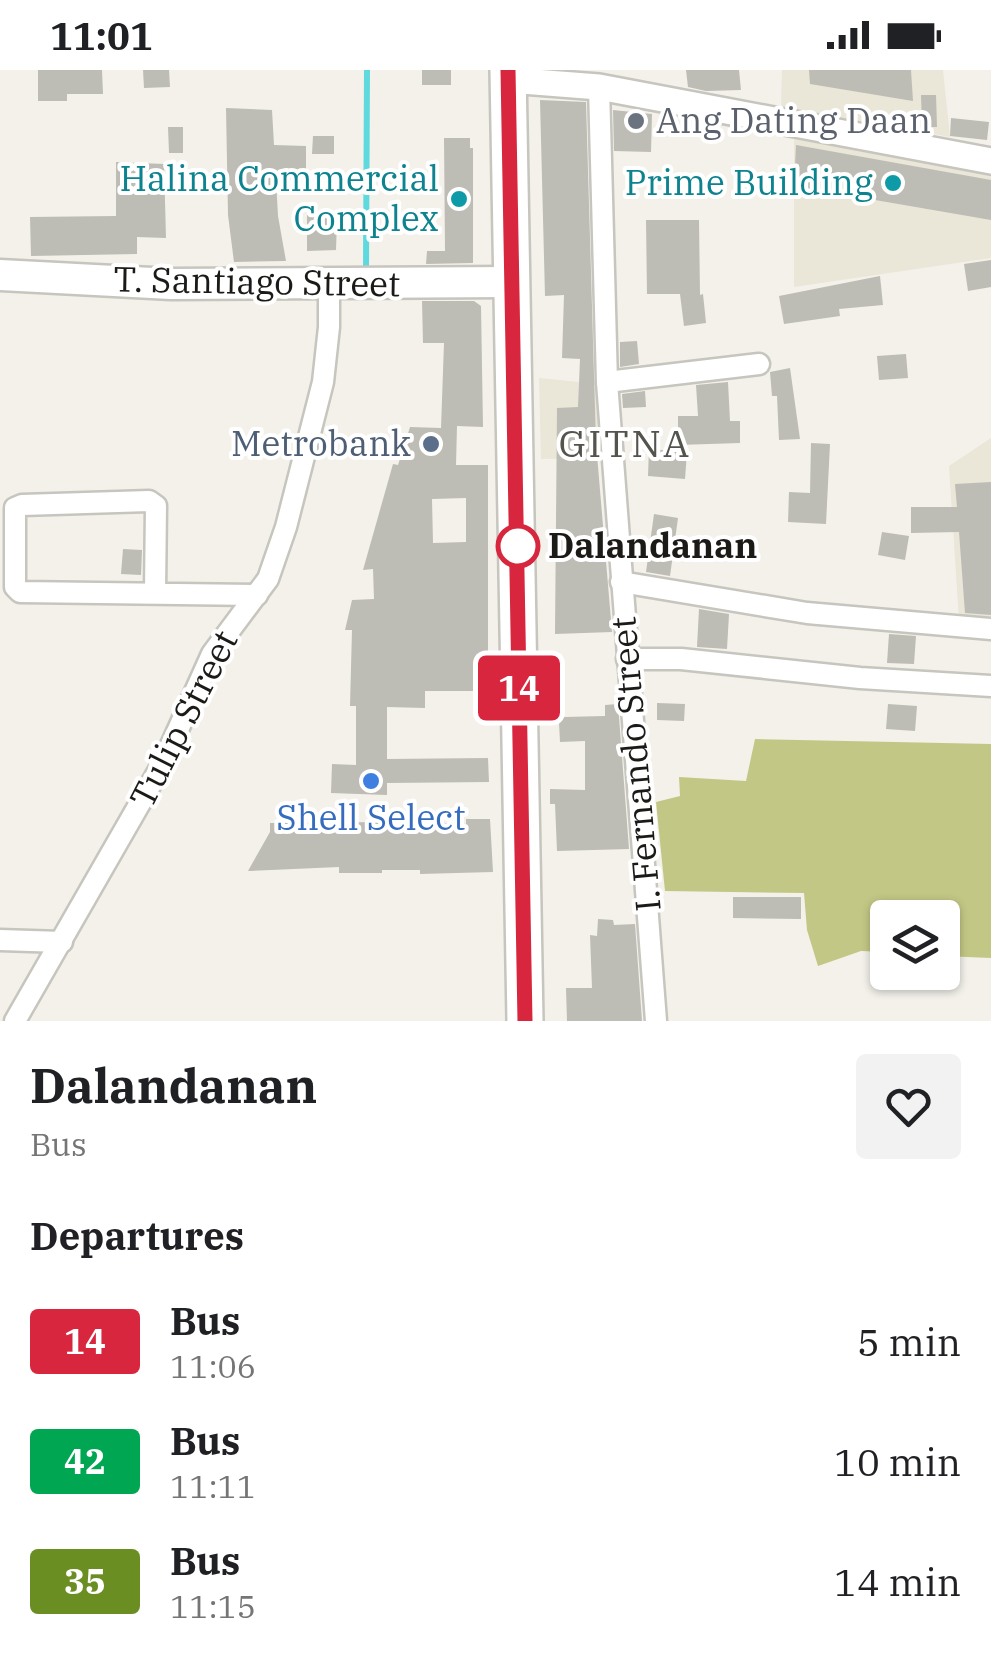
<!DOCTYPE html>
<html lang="en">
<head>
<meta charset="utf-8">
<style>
  body { margin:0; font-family:"IBM Plex Serif",serif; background:#f2f2f2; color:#202124; height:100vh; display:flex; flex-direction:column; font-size:38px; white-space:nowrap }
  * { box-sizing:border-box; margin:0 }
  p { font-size:32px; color:#757577 }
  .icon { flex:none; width:55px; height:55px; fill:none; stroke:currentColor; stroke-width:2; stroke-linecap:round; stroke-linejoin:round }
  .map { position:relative; height:951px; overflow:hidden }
  .details { display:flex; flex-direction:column; background:#fff; flex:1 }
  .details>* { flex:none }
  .badge { padding:0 20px; border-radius:8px; font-size:35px; line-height:65px }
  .controls { position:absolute; left:870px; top:830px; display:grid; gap:20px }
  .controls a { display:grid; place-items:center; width:90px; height:90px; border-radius:10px; background:#fff; box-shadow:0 2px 8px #0004; font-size:50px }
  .map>.badge { position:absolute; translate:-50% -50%; box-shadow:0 0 0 5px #fff }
  h2 { padding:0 30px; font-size:38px; line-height:90px }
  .round { display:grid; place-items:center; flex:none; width:105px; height:105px; border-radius:10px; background:#f2f2f2 }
  .overview { display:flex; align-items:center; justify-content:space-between; height:170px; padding:0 30px }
  h1 { font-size:48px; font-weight:700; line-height:75px }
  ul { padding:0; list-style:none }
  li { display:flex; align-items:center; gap:30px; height:120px; padding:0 30px }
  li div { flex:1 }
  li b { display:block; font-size:38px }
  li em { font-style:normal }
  li .badge { min-width:110px; font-weight:700; text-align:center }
  .status { display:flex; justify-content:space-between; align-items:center; height:70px; padding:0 50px; background:#fff; direction:ltr }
  .status svg { height:28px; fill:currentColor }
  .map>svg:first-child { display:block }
  .built { fill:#eae6d8 }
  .green { fill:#c3c785 }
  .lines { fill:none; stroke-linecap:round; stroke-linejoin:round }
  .stream { stroke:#5ed9dd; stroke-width:6 }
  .building { fill:#bdbcb5; fill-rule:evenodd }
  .minor-casing { stroke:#c6c5be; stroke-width:25 }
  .tertiary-casing { stroke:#c6c5be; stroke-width:30 }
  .secondary-casing { stroke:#c6c5be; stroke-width:35 }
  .trunk-casing { stroke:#c6c5be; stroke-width:40 }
  .minor { stroke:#fff; stroke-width:20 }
  .tertiary { stroke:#fff; stroke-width:25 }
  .secondary { stroke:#fff; stroke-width:30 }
  .trunk { stroke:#fff; stroke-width:35 }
  .line-casing { stroke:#fff; stroke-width:22 }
  .line { stroke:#d7263d; stroke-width:15 }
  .worship-dot { fill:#6b7280; stroke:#fff; stroke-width:4 }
  .culture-dot { fill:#0f9aa8; stroke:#fff; stroke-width:4 }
  .service-dot { fill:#5c6f8a; stroke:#fff; stroke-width:4 }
  .stop-dot { fill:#fff; stroke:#d7263d; stroke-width:5 }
  .shop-dot { fill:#3f7fe0; stroke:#fff; stroke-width:4 }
  .labels { text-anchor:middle; stroke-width:8; stroke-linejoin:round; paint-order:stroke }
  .worship-label { font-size:35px; fill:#5b616d; stroke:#fff; text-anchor:start }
  .culture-label { font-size:35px; fill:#0d838f; stroke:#fff; text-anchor:end }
  .street-label { font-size:35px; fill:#1b1a17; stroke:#fff }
  .service-label { font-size:35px; fill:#4e5e75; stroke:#fff; text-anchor:end }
  .stop-label { font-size:35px; font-weight:bold; fill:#1b1a17; stroke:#fff; text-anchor:start }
  .shop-label { font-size:35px; fill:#366cbe; stroke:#fff }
  .neighbourhood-label { font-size:38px; letter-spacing:2.5px; fill:#55534e; stroke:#fff }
</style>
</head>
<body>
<div class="status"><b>11:01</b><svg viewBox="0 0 49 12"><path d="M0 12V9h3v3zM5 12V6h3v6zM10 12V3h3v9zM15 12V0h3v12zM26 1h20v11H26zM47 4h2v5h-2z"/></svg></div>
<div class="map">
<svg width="991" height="951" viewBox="0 0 991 951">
  <rect width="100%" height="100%" fill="#f3f1ea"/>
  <!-- built -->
  <g class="built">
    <path d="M782,0H943L950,67L781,37Z"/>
    <path d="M794,69L991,102V188L794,217Z"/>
    <path d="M539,308L599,314L602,388L541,389Z"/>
    <path d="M991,368V550H959L949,396Z"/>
  </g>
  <!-- green -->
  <path class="green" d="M755,669L991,674V888L943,886L942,848H888L887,882L861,881L818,896L807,860L804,823L665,821L656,732L680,726L679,707L746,711Z"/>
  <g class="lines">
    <!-- stream -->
    <path class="stream" d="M366,200L367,0"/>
  </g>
  <!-- building -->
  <g class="building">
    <path d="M38,0H102L103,24H67V31H38Z"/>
    <path d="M143,0H169L170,17L144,18Z"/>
    <rect x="422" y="0" width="29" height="15"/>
    <path d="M686,0H739L741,20L706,21L688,17Z"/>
    <path d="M809,0H911L913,31L810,14Z"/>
    <path d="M921,25H936L937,57H922Z"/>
    <path d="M540,30L586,32L596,373L612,562L555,564L557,338L578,337L580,289L562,288L564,225L545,226Z"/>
    <path d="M226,38L272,40L274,75L306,76V105L293,101V110H276L278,146L286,191L234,192L228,145Z"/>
    <path d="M613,40L652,44L651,82L614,81Z"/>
    <path d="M951,48L989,52L987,70L950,66Z"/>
    <path d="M168,57H183V83H169Z"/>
    <path d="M313,66H334V84H312Z"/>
    <path d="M444,68H470V78H473V193L426,194L427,181H445Z"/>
    <path d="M796,75L991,110V150L794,116Z"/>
    <path d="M116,92L164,94L166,168L137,167V184L31,186L30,147L116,146Z"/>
    <path d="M307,145L337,150L336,180L307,181Z"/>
    <path d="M646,150H699L700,225L703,224L706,253L684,256L680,224H647Z"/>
    <path d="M991,190V217L968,221L964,194Z"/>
    <path d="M880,206L883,235L839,239L840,246L784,254L779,226Z"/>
    <path d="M422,231H474L481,236L483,357L457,356L456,395H488V621H425V638L387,637V689L488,688L489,712L387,713V725L331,723L332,694L356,695V636H350L352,560H345L352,530L374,529L373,499L363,500L393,394L398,395L410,357L441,358L444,273H423ZM466,428V472L433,473L432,429Z"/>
    <path d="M637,271L639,294L620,297V272Z"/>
    <path d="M906,284L908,308L879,310L877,286Z"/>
    <path d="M790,298L800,369L779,370L777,326H772L770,302Z"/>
    <path d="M728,312L730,351H740V373L678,375V346H698L696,315Z"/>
    <path d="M645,321L646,337L623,338L622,324Z"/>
    <path d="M811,373L830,374L826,454L788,452L789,422L810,423Z"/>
    <path d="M649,379L687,382L685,409L648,406Z"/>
    <path d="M991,412V545L965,543L959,462L911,463V437H957L955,414Z"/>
    <path d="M654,444L678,448L670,506L646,502Z"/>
    <path d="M882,462L909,466L905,490L878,485Z"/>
    <path d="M123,479L142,480L141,505L121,504Z"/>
    <path d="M699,539L729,544L727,579L697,577Z"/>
    <path d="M889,564L916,566L914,594L887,593Z"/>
    <path d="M657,633L685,634L684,651L657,650Z"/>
    <path d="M618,634L629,779L557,781L555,734H550V719L585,720V671L560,672L559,653L564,647L605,646V635Z"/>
    <path d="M888,634L917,636L915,661L886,659Z"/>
    <path d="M466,749H490L493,802L420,804V800H382V803H339V797L248,801L270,762V753L383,752L382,758H421L440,756V753L466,754Z"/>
    <path d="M733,827H801V849L733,848Z"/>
    <path d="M598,849L613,850L614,855L635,854L642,951H567L566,918H592L590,865L597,866Z"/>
  </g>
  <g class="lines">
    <defs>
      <g id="minor">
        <path d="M599,17L607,312L656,951"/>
        <path d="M607,312L759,294"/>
        <path d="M621,512L807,543L991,559"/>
        <path d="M155,522L156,436L149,431L22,435L15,438V517L20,522L257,525"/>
        <path d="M627,589H681L860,608L991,616"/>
        <path d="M0,870L62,872"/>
        <path d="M15,951L163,693L212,584L268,509L286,457L323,312L329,257V215"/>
      </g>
      <path id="tertiary" d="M508,10L599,17L991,91"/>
      <path id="secondary" d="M0,205L171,214L513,212"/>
      <path id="trunk" d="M508,0L525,951"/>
    </defs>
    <!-- minor casing -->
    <use href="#minor" class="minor-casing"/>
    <!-- tertiary casing -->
    <use href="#tertiary" class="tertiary-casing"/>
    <!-- secondary casing -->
    <use href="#secondary" class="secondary-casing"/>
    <!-- trunk casing -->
    <use href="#trunk" class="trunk-casing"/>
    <!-- minor -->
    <use href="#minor" class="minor"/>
    <!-- tertiary -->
    <use href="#tertiary" class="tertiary"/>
    <!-- secondary -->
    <use href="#secondary" class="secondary"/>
    <!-- trunk -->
    <use href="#trunk" class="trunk"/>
  </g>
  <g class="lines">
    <defs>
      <path id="line" d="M508,0L525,951"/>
    </defs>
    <!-- line casing -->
    <use href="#line" class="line-casing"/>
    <!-- line -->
    <use href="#line" class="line"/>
  </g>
  <!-- markers -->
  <circle class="worship-dot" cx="636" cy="51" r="10"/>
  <g class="culture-dot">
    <circle cx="893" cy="113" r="10"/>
    <circle cx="459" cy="129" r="10"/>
  </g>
  <circle class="service-dot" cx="431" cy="374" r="10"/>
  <circle class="stop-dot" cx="518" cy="476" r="20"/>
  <circle class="shop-dot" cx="371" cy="711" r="10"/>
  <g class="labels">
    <!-- worship labels -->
    <g class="worship-label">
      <text x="656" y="63">Ang Dating Daan</text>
    </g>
    <!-- culture labels -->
    <g class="culture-label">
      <text x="439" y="121">Halina Commercial<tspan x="439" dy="40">Complex</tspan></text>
      <text x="873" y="125">Prime Building</text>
    </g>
    <!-- street labels -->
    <g class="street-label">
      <text transform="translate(257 212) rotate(1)" y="12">T. Santiago Street</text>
      <text transform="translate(184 649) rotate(-63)" y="12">Tulip Street</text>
      <text transform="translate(636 694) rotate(-95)" y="12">I. Fernando Street</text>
    </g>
    <!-- service labels -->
    <g class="service-label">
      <text x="411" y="386">Metrobank</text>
    </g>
    <!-- stop labels -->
    <g class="stop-label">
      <text x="548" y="488">Dalandanan</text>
    </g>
    <!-- shop labels -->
    <g class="shop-label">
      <text x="371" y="760">Shell Select</text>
    </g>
    <!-- neighbourhood labels -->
    <g class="neighbourhood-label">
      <text x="625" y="387">GITNA</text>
    </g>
  </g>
</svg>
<div class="controls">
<a><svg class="icon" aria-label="layers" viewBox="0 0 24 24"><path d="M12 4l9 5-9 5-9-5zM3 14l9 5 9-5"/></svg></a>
</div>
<b class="badge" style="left:519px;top:618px;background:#d7263d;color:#fff">14</b>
</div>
<section class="details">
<div class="overview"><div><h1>Dalandanan</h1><p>Bus</p></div><a class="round"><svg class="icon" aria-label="heart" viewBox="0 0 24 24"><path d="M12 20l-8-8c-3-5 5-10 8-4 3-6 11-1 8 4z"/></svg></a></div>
<h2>Departures</h2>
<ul>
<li><span class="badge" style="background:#d7263d;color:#fff">14</span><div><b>Bus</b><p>11:06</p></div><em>5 min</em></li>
<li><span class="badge" style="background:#00a651;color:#fff">42</span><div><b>Bus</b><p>11:11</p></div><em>10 min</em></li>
<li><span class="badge" style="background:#6b8e23;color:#fff">35</span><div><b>Bus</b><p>11:15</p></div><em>14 min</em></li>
</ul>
</section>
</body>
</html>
